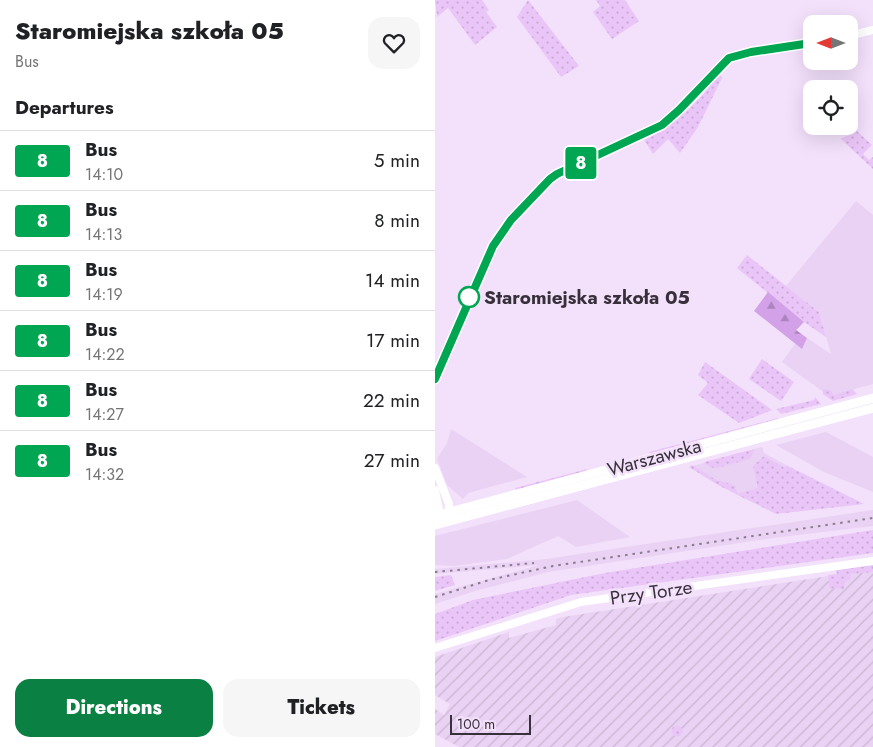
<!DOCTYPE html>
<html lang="en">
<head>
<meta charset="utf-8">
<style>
  body { margin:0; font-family:Jost,sans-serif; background:#f6f6f6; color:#202124; height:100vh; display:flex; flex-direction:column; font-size:19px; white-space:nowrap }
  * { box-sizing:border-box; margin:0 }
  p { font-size:16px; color:#757577 }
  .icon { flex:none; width:28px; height:28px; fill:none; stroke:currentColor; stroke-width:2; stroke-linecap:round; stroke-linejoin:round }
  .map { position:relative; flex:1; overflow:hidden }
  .panel { display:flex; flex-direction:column; background:#fff; width:435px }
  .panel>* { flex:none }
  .badge { padding:0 10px; border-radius:4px; font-size:18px; line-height:32px }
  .needle { width:32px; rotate:270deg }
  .fabs { position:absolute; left:368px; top:15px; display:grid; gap:10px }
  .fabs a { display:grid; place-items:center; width:55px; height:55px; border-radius:10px; background:#fff; box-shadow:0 5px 20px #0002; font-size:25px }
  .scale { position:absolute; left:15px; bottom:12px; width:81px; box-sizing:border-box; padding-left:5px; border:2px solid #37303a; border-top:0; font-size:14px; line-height:18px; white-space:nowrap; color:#37303a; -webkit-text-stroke:4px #f3e0fb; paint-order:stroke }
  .map>.badge { position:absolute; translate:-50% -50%; box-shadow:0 0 0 2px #fff }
  h2 { padding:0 15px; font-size:19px; line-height:45px }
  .round { display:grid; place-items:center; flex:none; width:52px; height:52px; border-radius:15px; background:#f6f6f6 }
  .headline { display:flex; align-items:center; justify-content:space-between; height:85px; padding:0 15px }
  h1 { font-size:24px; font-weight:800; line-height:38px }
  .button { display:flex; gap:10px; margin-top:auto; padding:10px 15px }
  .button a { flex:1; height:58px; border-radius:15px; background:#0b8043; color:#fff; font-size:20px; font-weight:800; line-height:58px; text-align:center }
  .button a+a { background:#f6f6f6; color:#202124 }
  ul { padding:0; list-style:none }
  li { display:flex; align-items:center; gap:15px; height:60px; padding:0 15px; border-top:1px solid #e0e0e0 }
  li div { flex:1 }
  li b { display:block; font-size:19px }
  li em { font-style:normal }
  li .badge { min-width:55px; font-weight:700; text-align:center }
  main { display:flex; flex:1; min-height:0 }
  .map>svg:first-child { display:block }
  .built { fill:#ead2f4 }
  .industrial { fill:url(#industrial-furrows) }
  .green { fill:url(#green-dots) }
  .forest { fill:url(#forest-firs) }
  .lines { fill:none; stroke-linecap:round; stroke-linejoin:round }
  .tertiary { stroke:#fff; stroke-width:8 }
  .secondary { stroke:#fff; stroke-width:9 }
  .rail { stroke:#887c8d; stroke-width:2; stroke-dasharray:2.5 5; stroke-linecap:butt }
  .line-casing { stroke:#fff; stroke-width:11 }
  .line { stroke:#00a651; stroke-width:8 }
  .stop-dot { fill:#fff; stroke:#00a651; stroke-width:2.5 }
  .labels { text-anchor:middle; stroke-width:5; stroke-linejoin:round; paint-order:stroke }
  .stop-label { font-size:19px; font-weight:bold; fill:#37303a; stroke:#f3e0fb; text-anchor:start }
  .street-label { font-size:19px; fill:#37303a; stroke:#f3e0fb }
</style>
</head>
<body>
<main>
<section class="panel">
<div class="headline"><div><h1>Staromiejska szkoła 05</h1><p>Bus</p></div><a class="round"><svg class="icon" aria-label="heart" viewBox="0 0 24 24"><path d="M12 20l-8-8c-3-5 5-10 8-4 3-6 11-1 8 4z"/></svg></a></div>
<h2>Departures</h2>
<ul>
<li><span class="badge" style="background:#00a651;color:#fff">8</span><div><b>Bus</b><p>14:10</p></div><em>5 min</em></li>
<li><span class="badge" style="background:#00a651;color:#fff">8</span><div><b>Bus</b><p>14:13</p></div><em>8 min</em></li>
<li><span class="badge" style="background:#00a651;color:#fff">8</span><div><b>Bus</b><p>14:19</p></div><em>14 min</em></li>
<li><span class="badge" style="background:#00a651;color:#fff">8</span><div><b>Bus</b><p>14:22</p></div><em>17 min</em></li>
<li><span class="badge" style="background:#00a651;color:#fff">8</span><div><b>Bus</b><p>14:27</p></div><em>22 min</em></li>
<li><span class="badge" style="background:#00a651;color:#fff">8</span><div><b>Bus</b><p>14:32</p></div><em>27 min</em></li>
</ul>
<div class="button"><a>Directions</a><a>Tickets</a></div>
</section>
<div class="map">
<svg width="438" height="747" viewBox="0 0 438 747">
  <defs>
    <pattern id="industrial-furrows" width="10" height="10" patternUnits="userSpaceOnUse" patternTransform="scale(1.25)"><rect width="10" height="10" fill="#ead2f4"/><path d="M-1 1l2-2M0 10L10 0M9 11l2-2" fill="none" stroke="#c9b5d2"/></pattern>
    <pattern id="green-dots" width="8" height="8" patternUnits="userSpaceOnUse" patternTransform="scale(1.25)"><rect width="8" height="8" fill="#eac6f8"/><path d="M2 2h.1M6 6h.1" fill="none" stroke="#c9aad5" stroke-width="1.8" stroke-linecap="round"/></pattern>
    <pattern id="forest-firs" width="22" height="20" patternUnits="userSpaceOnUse" patternTransform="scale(1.25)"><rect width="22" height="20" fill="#d3a1e8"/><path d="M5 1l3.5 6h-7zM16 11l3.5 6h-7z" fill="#ac84bd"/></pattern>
  </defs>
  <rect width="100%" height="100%" fill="#f3e0fb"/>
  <!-- built -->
  <g class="built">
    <path d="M421,201L438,215V384L394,396L347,362L360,344L367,348L372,338L396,354L384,312L351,286Z"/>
    <path d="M16,429L92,477L33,493L28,499L12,485L2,459L12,443Z"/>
    <path d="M391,432L438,457V492L389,472L341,445Z"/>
    <path d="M327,447L329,453L351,465L350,469L310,499L254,467Z"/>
    <path d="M142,500L195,537L141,547L123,536L72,559L19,566L0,565V536Z"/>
    <path d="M438,510V526L338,538L113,572L40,591L0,604V594L104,565L0,574V569L111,559Z"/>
  </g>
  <!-- industrial -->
  <path class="industrial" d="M438,569V747H24L0,734V709L9,715L15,704L0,695V657L74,632V638L121,625V619L128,617Z"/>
  <!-- green -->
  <g class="green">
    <path d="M0,0H47L54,10L51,12L62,27L40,45L13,8L2,17Z"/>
    <path d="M93,0L144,66L126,77L82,17Z"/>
    <path d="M161,0H190L204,21L177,39L158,12L165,6Z"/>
    <path d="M285,74L287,78L263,127L245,153L233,139L218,154L209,140C239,126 266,101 282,75Z"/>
    <path d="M422,131L437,145L428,154L434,160L438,157V169L406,139Z"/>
    <path d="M312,255L384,312L391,337L369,322L302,268Z"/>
    <path d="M327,359L359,382L346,401L314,379Z"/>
    <path d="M270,362L337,410L304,423L263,395L273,383L263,375Z"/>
    <path d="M388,389L395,390L399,395L417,389L422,394L398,401L388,394Z"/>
    <path d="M380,397L386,404L346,414L341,409L379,400Z"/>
    <path d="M343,418L344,420L216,455L214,452Z"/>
    <path d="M320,449L315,459L293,465L290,463L291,466C282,468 275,470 269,462Z"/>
    <path d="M329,456L350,468L351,465L429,504L341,514L283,485L254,467L257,465L281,480L297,484L298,486L300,485L302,494L323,488L318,466Z"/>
    <path d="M152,469L151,472L81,491L80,488Z"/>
    <path d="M438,530V553L136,595L0,641V614L38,600L170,573Z"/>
    <path d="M438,565V572L415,574L416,579L410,582L409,589L394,588L393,575L402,574L401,570Z"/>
    <path d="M16,575L20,585L0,591V577Z"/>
    <circle cx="242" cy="731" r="5.5"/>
  </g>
  <!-- forest -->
  <path class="forest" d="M333,292L369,322L361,330L372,338L367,349L319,311Z"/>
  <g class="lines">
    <!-- tertiary -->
    <g class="tertiary">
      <path d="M414,36L438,30"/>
      <path d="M0,379L58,246L76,220L115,179L122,174L227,125L244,110L294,58L316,52L376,43"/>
      <path d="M0,468L14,504L15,517"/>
      <path d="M0,490L5,514L9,518"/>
      <path d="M0,648L146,602L438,561"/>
    </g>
    <!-- secondary -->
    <g class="secondary">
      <path d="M0,516L438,398"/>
      <path d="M0,525L438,408"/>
    </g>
    <!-- rail -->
    <g class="rail">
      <path d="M0,572L99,563"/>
      <path d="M0,597L54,580L118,566L438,518"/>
    </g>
  </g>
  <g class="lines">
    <defs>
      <path id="line" d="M0,379L58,246L76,220L115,179L122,174L227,125L244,110L294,58L316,52L376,43"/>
    </defs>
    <!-- line casing -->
    <use href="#line" class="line-casing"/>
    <!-- line -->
    <use href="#line" class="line"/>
  </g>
  <!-- markers -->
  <circle class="stop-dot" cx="34" cy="297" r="10"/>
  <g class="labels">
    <!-- stop labels -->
    <g class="stop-label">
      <text x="49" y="304">Staromiejska szkoła 05</text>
    </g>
    <!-- street labels -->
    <g class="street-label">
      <text transform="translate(219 457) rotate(-15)" y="7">Warszawska</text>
      <text transform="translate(216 592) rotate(-8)" y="7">Przy Torze</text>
    </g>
  </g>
</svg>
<div class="fabs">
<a><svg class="needle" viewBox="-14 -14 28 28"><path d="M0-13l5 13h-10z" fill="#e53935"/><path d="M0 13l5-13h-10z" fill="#757577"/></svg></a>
<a><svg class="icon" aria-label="locate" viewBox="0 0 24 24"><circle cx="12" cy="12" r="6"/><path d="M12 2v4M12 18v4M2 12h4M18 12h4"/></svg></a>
</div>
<div class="scale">100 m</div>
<b class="badge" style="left:146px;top:163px;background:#00a651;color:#fff">8</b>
</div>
</main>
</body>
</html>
